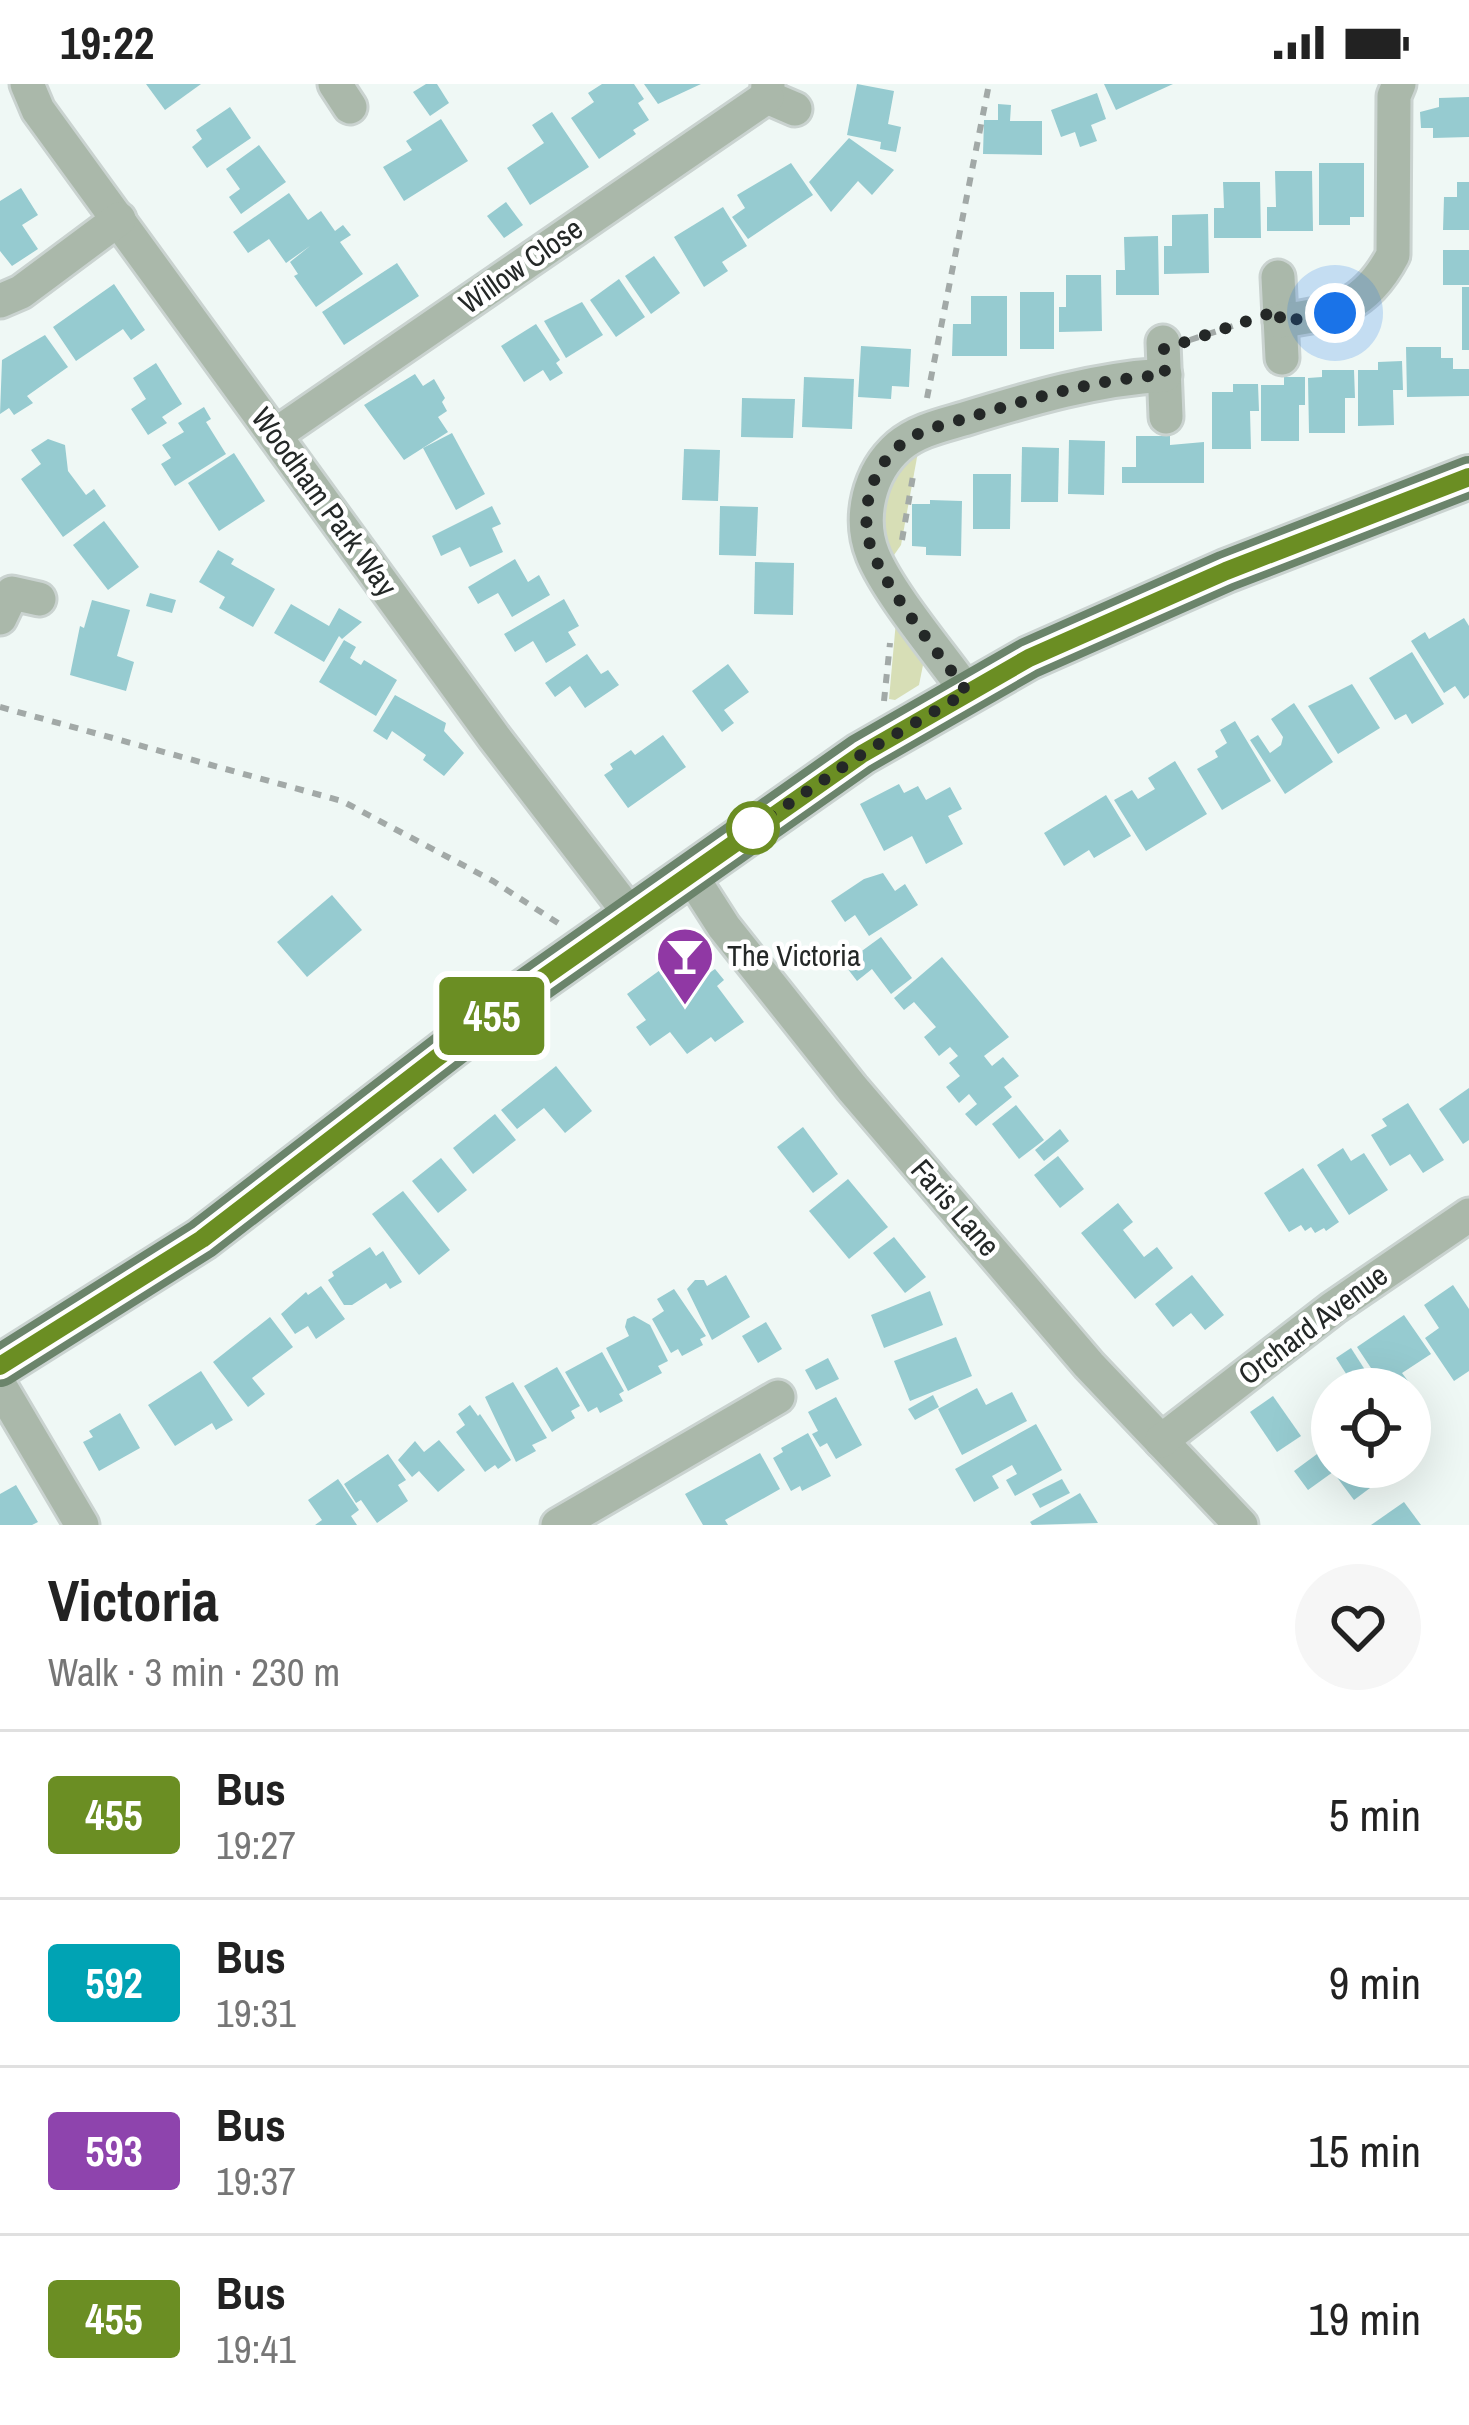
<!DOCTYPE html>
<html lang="en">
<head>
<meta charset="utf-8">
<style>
  body { margin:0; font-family:"Archivo Narrow",sans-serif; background:#f6f6f6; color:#222; height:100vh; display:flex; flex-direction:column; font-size:45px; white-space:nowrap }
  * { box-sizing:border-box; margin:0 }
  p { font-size:39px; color:#767676 }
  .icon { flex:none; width:66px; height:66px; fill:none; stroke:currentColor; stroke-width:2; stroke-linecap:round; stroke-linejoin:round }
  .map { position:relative; height:1441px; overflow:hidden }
  .sheet { display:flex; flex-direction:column; background:#fff; flex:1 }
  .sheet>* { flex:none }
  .badge { padding:0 24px; border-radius:9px; font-size:42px; line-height:78px }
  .buttons { position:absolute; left:1311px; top:1284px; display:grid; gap:24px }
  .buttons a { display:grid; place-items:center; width:120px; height:120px; border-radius:50%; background:#fff; box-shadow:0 12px 48px #0002; font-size:60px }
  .you { position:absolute; width:60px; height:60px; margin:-30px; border:9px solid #fff; border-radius:50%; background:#1a73e8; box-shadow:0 0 0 18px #1a73e833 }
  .map>.badge { position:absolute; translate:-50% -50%; box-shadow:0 0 0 6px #fff }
  .round { display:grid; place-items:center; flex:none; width:126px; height:126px; border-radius:63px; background:#f6f6f6 }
  .head { display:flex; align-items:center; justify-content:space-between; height:204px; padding:0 48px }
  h1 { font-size:57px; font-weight:700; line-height:90px }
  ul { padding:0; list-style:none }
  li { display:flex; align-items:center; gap:36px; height:168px; padding:0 48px; border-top:3px solid #e0e0e0 }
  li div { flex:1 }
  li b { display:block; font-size:45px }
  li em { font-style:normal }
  li .badge { min-width:132px; font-weight:700; text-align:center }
  .status { display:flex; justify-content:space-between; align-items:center; height:84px; padding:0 60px; background:#fff; direction:ltr }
  .status svg { height:33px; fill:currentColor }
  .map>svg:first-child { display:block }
  .green { fill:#d7deb6 }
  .building { fill:#96cbd0 }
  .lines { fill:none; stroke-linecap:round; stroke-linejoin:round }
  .minor-casing { stroke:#cad3d0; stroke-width:39 }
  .major-casing { stroke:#cad3d0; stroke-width:48 }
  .path { stroke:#a2a9a7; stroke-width:6; stroke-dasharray:9 9; stroke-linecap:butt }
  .minor { stroke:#aab8aa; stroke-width:33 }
  .major { stroke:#6b846b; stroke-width:42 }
  .line-casing { stroke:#fff; stroke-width:27 }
  .line { stroke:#6b8e23; stroke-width:18 }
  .walk { stroke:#242827; stroke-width:12; stroke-dasharray:0 21.6 }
  .stop-dot { fill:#fff; stroke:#6b8e23; stroke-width:6 }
  .labels { text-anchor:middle; stroke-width:9; stroke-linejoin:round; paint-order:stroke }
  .street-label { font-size:30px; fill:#242827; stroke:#fff }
  .poi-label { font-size:30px; fill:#242827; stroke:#fff; text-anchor:start }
</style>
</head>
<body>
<div class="status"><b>19:22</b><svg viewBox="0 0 49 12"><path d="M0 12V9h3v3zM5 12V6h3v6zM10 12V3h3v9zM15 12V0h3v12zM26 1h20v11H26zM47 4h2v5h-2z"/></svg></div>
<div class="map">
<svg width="1469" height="1441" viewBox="0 0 1469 1441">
  <rect width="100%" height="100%" fill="#eff8f5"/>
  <!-- green -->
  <g class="green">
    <path d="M920,357L901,461L894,471L884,472L880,465L885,391Z"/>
    <path d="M896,537L923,581L919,601L895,616L889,615Z"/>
  </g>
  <!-- building -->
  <g class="building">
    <path d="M146,0H201L165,26Z"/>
    <path d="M426,0H437L449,19L430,32L413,8Z"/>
    <path d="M602,0H634L644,15L638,19L649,36L633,46L636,50L599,75L571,34L594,18L588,9Z"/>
    <path d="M644,0H701L658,20Z"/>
    <path d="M857,0L894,7L888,40L901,43L896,68L880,65L881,58L847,51Z"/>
    <path d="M1104,0H1173L1116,26Z"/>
    <path d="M1097,9L1106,35L1091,41L1097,57L1080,63L1075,48L1061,53L1051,26Z"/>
    <path d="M1469,13V53L1433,54V44H1421L1420,28L1439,23V14Z"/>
    <path d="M998,20L1011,21L1010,37H1042V71L983,70L984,36H998Z"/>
    <path d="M230,23L251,54L207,84L192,63L202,55L196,46Z"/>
    <path d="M552,28L589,83L530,121L507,84L544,59L532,41Z"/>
    <path d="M441,35L468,77L404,117L383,83L412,66L406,57Z"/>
    <path d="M849,54L894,86L872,111L858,97L831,128L809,98Z"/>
    <path d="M259,61L286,98L241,130L229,113L240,105L226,85Z"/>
    <path d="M791,79L813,111L748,155L732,133L745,124L737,111Z"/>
    <path d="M1319,79H1364V133H1350V141H1319Z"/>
    <path d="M1275,87H1312L1313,147H1267V123H1276Z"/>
    <path d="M1223,98H1260L1261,154H1214V124H1224Z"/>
    <path d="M1457,98H1469V146H1443L1444,113H1457Z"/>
    <path d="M21,104L38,131L22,141L38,165L12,182L0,167V117Z"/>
    <path d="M289,109L308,136L321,127L335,147L343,141L351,151L340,158L363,190L316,223L294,192L298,190L290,178L310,162L286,179L269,155L248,169L233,148Z"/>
    <path d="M506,118L523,141L504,154L487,132Z"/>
    <path d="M723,123L747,162L722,178L728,187L704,203L674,153Z"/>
    <path d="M1208,130L1209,189L1164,190V162H1172V131Z"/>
    <path d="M1158,152L1159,211H1116V186H1125L1124,153Z"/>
    <rect x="1443" y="166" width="26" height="35"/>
    <path d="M654,172L680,209L651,230L625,192Z"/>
    <path d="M397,179L419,212L344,261L322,228Z"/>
    <path d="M1066,191H1101L1102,247L1059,248V223H1066Z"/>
    <path d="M619,195L645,233L616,253L590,216Z"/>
    <path d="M114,200L145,246L131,256L123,245L76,277L53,243Z"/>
    <rect x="1462" y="203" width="7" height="63"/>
    <rect x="1020" y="208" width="34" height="57"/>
    <path d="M971,212H1007V272H952L953,240H971Z"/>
    <path d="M582,218L603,251L566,274L544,237Z"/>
    <path d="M536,240L560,276L556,279L563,289L550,297L543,286L524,298L501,262Z"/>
    <path d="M45,251L68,283L27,312L33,319L14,331L9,324L0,330L2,276Z"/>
    <path d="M861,262L911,265L909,303L892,302L891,315L858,313Z"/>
    <path d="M1406,263H1441V274H1453V285H1469V312L1407,313Z"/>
    <path d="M1402,277L1403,306H1393L1394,341L1358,342V286H1378V278Z"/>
    <path d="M156,279L182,320L162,333L167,339L148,351L131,325L146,315L133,294Z"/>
    <path d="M1322,286H1354L1355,314H1345V349H1309L1308,294L1322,293Z"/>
    <path d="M415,290L423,302L434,295L445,314L442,318L447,327L438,333L448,348L404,376L364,321Z"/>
    <path d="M804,293L854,295L852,345L802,343Z"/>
    <path d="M1284,293H1305V321H1299V357H1261V301H1284Z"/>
    <path d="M1233,300H1258L1259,327H1250L1251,365H1212V308H1233Z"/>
    <path d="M742,314L795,315L793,354L741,353Z"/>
    <path d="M204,323L211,335L206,338L226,370L175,402L161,380L171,374L162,361L184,348L178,339Z"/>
    <path d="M452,349L485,410L456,426L423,364Z"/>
    <path d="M1136,352H1170V361L1204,358V399H1122V383H1136Z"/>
    <path d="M48,355L65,361L68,387L86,411L94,405L106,422L63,453L21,395L41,380L31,366Z"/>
    <path d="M1069,356L1105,357L1104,411L1068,410Z"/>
    <path d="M1022,363L1059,364L1058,418H1021Z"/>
    <path d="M684,365L720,366L718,417L682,416Z"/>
    <path d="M234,369L265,417L219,447L188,399Z"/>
    <path d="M973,390H1011L1010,445H973Z"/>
    <path d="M930,416L962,417L961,472L926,471V463L912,462V420H930Z"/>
    <path d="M492,422L501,440L492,444L503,468L470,483L460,463L441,472L432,452Z"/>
    <path d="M720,422L758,423L756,472L719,471Z"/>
    <path d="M104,437L139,483L108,506L73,461Z"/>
    <path d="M218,466L234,475L231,480L275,505L253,543L219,524L225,513L199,498Z"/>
    <path d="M515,475L528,498L539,491L550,511L512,533L498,509L478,520L468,503Z"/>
    <path d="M755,478L794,479L793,531L754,530Z"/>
    <path d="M150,509L176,516L172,529L146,522Z"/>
    <path d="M564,515L579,542L568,548L576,561L546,579L533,557L515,568L504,550Z"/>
    <path d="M92,516L130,526L117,572L134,578L126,607L70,591L80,542L84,544Z"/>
    <path d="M291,520L329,542L339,524L362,538L342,555L339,552L324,578L274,549Z"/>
    <path d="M1464,534L1469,542V611L1464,615L1455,602L1444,609L1411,557L1425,548L1429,555Z"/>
    <path d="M344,556L356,563L350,574L361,581L364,576L397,596L376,632L319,598Z"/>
    <path d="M1412,568L1444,620L1412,640L1406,630L1395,636L1369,594Z"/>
    <path d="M587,570L601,590L608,586L619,601L585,624L570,602L555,613L545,599Z"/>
    <path d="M728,580L749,608L724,626L734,639L722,648L692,607Z"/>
    <path d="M1352,600L1380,644L1338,670L1308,622Z"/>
    <path d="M395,611L446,639L444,647L464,669L444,692L423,676L426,671L392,647L387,656L373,647Z"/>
    <path d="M1294,619L1333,678L1285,710L1250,656L1258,651L1270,669L1281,661L1283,653L1271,635Z"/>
    <path d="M1235,637L1271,697L1222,726L1197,685L1218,673L1215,667L1227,659L1220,646Z"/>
    <path d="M663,651L686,683L628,724L604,691L613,685L610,680L631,666L635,671Z"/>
    <path d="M1175,677L1207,730L1146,767L1114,716L1132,706L1138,715L1155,705L1148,694Z"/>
    <path d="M899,700L904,709L918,702L926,716L950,703L962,725L948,732L963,760L926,780L912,752L884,767L860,720Z"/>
    <path d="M1106,711L1131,752L1094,774L1089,766L1064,782L1044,749Z"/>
    <path d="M883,789L895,807L905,800L918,821L869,852L855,831L845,838L831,817L864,795Z"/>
    <path d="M332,811L362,846L307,893L277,858Z"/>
    <path d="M881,853L912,894L891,910L872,885L857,897L844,880Z"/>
    <path d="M685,868L705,892L715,885L724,896L717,902L744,938L715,958L711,953L687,970L670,948L650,962L636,943L646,936L627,910Z"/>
    <path d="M942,873L1009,953L984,972L992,982L1003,973L1019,992L1004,1003L1012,1013L976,1042L965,1030L977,1020L969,1010L959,1019L946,1003L960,992L949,979L958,972L950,963L939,972L924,953L936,943L914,918L904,926L894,914Z"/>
    <path d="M556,982L592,1027L565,1049L544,1024L517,1045L501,1026Z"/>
    <path d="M1469,1004V1056L1463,1060L1439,1025Z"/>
    <path d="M1408,1019L1444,1076L1423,1089L1410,1070L1390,1082L1371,1051L1387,1042L1382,1035Z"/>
    <path d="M1016,1021L1044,1056L1019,1075L992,1040Z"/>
    <path d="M495,1030L516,1056L473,1090L453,1064Z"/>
    <path d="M803,1043L838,1090L813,1109L777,1063Z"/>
    <path d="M1060,1045L1069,1057L1044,1077L1035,1066Z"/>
    <path d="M1343,1064L1351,1077L1364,1069L1388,1106L1349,1131L1317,1081Z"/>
    <path d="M1058,1072L1084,1105L1060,1124L1034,1091Z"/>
    <path d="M441,1074L467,1106L438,1129L412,1097Z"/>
    <path d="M1303,1084L1339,1138L1326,1147L1324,1144L1315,1149L1311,1143L1305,1147L1301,1141L1289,1148L1264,1109Z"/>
    <path d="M848,1095L888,1143L849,1175L809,1127Z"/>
    <path d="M403,1107L450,1166L419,1191L372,1130Z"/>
    <path d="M1118,1119L1133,1138L1123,1146L1144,1173L1157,1163L1173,1184L1135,1215L1081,1149Z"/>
    <path d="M894,1153L926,1193L905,1209L873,1169Z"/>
    <path d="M370,1163L376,1172L383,1167L402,1198L390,1205L386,1199L352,1221H344L328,1196L334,1192L332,1188Z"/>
    <path d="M726,1191L750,1233L712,1256L687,1205L695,1196H704L707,1202Z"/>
    <path d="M1192,1191L1224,1231L1205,1246L1191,1229L1173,1243L1155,1220Z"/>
    <path d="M1453,1201L1469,1225V1287L1454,1297L1425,1254L1439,1244L1424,1221Z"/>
    <path d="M321,1202L345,1235L316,1255L308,1242L295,1250L281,1230L306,1208L308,1211Z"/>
    <path d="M674,1205L706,1252L700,1255L703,1261L682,1272L678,1265L671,1269L652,1235L664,1227L657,1215Z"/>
    <path d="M930,1207L943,1241L884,1264L871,1231Z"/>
    <path d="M1404,1231L1431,1270L1402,1289L1408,1297L1406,1305H1385L1357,1263Z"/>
    <path d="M634,1232L650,1241L668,1277L658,1282L662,1289L628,1307L606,1264L629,1252L625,1243L627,1235Z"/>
    <path d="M270,1233L293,1263L252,1294L265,1310L248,1323L213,1278Z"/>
    <path d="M766,1238L782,1265L758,1279L742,1252Z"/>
    <path d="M956,1253L972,1292L910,1317L894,1277Z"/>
    <path d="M1351,1264L1367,1289L1352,1299L1336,1274Z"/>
    <path d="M602,1268L624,1307L619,1310L623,1317L600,1329L597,1323L588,1328L565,1288Z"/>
    <path d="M828,1274L839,1295L816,1306L805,1286Z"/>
    <path d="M557,1283L580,1322L571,1327L575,1334L552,1348L524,1302Z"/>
    <path d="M201,1287L233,1336L216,1346L212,1339L175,1362L148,1321Z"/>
    <path d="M513,1298L547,1354L532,1361L536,1367L516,1378L485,1313Z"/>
    <path d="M977,1304L986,1321L1012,1308L1027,1337L962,1371L938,1325Z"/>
    <path d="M933,1311L939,1323L915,1336L908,1325Z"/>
    <path d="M1273,1312L1301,1352L1277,1368L1250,1328Z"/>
    <path d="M836,1313L862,1361L836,1375L827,1359L820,1363L812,1350L818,1347L808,1328Z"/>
    <path d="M470,1321L478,1332L480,1330L511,1376L498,1385L495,1381L485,1388L456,1348L465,1341L458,1330Z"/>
    <path d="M120,1329L140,1364L99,1387L83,1358L93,1353L89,1347Z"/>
    <path d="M1036,1340L1062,1386L1015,1412L1006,1396L1017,1390L1012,1381L992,1392L999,1404L974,1418L955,1385Z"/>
    <path d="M808,1349L831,1392L802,1407L800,1402L791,1407L773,1374L783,1368L781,1364Z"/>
    <path d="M439,1356L465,1386L438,1408L419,1387L412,1393L398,1376L415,1357L424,1368Z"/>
    <path d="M1332,1359V1383H1398L1354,1416L1333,1388L1308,1406L1294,1387Z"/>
    <path d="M760,1369L780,1405L725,1436L728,1441H703L685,1410Z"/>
    <path d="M388,1370L406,1396L398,1401L408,1417L377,1439L361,1416L356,1419L344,1400Z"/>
    <path d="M338,1395L359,1426L351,1432L357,1441H315L322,1436L308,1416Z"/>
    <path d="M1062,1395L1070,1409L1040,1424L1032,1410Z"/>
    <path d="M16,1401L38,1438L32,1441H0V1410Z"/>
    <path d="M1080,1409L1098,1439L1032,1441L1030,1438Z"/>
    <path d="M1404,1418L1421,1441H1371Z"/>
  </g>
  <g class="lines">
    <defs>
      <g id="minor">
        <path d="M27,0L38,26L494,653L630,830"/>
        <path d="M335,0L350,23"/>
        <path d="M768,0L767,13L795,25"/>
        <path d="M1278,193L1282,274"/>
        <path d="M0,217L21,208L119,135"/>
        <path d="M1280,237C1335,229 1365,224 1393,171L1394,12L1399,0"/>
        <path d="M1163,258L1166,333"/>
        <path d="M275,351L767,13"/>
        <path d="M0,534L12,509L39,515"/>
        <path d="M967,608C941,571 889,510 873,471C858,434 869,388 899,362C918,346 944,341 967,334C1032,314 1096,295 1165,291"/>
        <path d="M690,790L724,843L852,1004L1089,1281L1241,1441"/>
        <path d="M0,1302L82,1441"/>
        <path d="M1161,1357L1333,1224L1469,1131"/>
        <path d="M558,1441L778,1313"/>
      </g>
      <path id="major" d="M0,1282L202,1155L517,912L861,670L1029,574L1226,487L1469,393"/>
    </defs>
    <!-- minor casing -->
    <use href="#minor" class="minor-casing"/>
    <!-- major casing -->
    <use href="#major" class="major-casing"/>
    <!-- path -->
    <g class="path">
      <path d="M1190,256L1251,236"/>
      <path d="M927,314L989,0"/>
      <path d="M902,456L913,392"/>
      <path d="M884,617L890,559"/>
      <path d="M0,623L342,717L493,797L561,841"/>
    </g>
    <!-- minor -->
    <use href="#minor" class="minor"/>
    <!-- major -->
    <use href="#major" class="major"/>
  </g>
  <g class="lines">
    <defs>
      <path id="line" d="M0,1282L202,1155L517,912L862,670L1029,574L1226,487L1469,393"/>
    </defs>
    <!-- line casing -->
    <use href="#line" class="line-casing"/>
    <!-- line -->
    <use href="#line" class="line"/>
    <!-- walk -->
    <path class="walk" d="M753,744L862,670L967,608C940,570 877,497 868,453C862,420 873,384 899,362C917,346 944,341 967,334C1032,314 1096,295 1165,291L1164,265L1280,226V238L1335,229"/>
  </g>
  <!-- icons -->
  <defs>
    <symbol id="bar-pin" viewBox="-11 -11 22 30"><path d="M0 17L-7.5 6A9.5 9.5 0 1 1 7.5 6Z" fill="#9038a4" stroke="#fff"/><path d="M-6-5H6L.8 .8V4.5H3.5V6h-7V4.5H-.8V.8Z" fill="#fff"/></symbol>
  </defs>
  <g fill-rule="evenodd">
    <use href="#bar-pin" x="652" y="839" width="66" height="90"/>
  </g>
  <!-- markers -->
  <circle class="stop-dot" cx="753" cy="744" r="24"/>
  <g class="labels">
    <!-- street labels -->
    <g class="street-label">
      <text transform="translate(521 182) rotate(-35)" y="10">Willow Close</text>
      <text transform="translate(324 418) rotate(54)" y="10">Woodham Park Way</text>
      <text transform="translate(955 1124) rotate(49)" y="10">Faris Lane</text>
      <text transform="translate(1313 1241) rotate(-37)" y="10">Orchard Avenue</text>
    </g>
    <!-- poi labels -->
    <g class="poi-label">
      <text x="727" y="882">The Victoria</text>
    </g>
  </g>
</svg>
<div class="buttons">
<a><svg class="icon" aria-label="locate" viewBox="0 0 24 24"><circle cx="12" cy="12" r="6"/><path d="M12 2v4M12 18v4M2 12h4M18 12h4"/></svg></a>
</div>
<div class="you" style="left:1335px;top:229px"></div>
<b class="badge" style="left:492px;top:932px;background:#6b8e23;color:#fff">455</b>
</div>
<section class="sheet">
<div class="head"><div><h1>Victoria</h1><p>Walk · 3 min · 230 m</p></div><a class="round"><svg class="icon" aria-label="heart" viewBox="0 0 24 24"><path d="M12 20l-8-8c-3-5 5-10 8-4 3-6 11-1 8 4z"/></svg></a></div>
<ul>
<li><span class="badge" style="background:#6b8e23;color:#fff">455</span><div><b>Bus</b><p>19:27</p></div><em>5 min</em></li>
<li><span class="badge" style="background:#00a3b4;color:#fff">592</span><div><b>Bus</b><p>19:31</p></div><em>9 min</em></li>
<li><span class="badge" style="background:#8e44ad;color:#fff">593</span><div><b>Bus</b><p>19:37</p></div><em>15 min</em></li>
<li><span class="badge" style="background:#6b8e23;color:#fff">455</span><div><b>Bus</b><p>19:41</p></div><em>19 min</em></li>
</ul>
</section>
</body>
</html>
